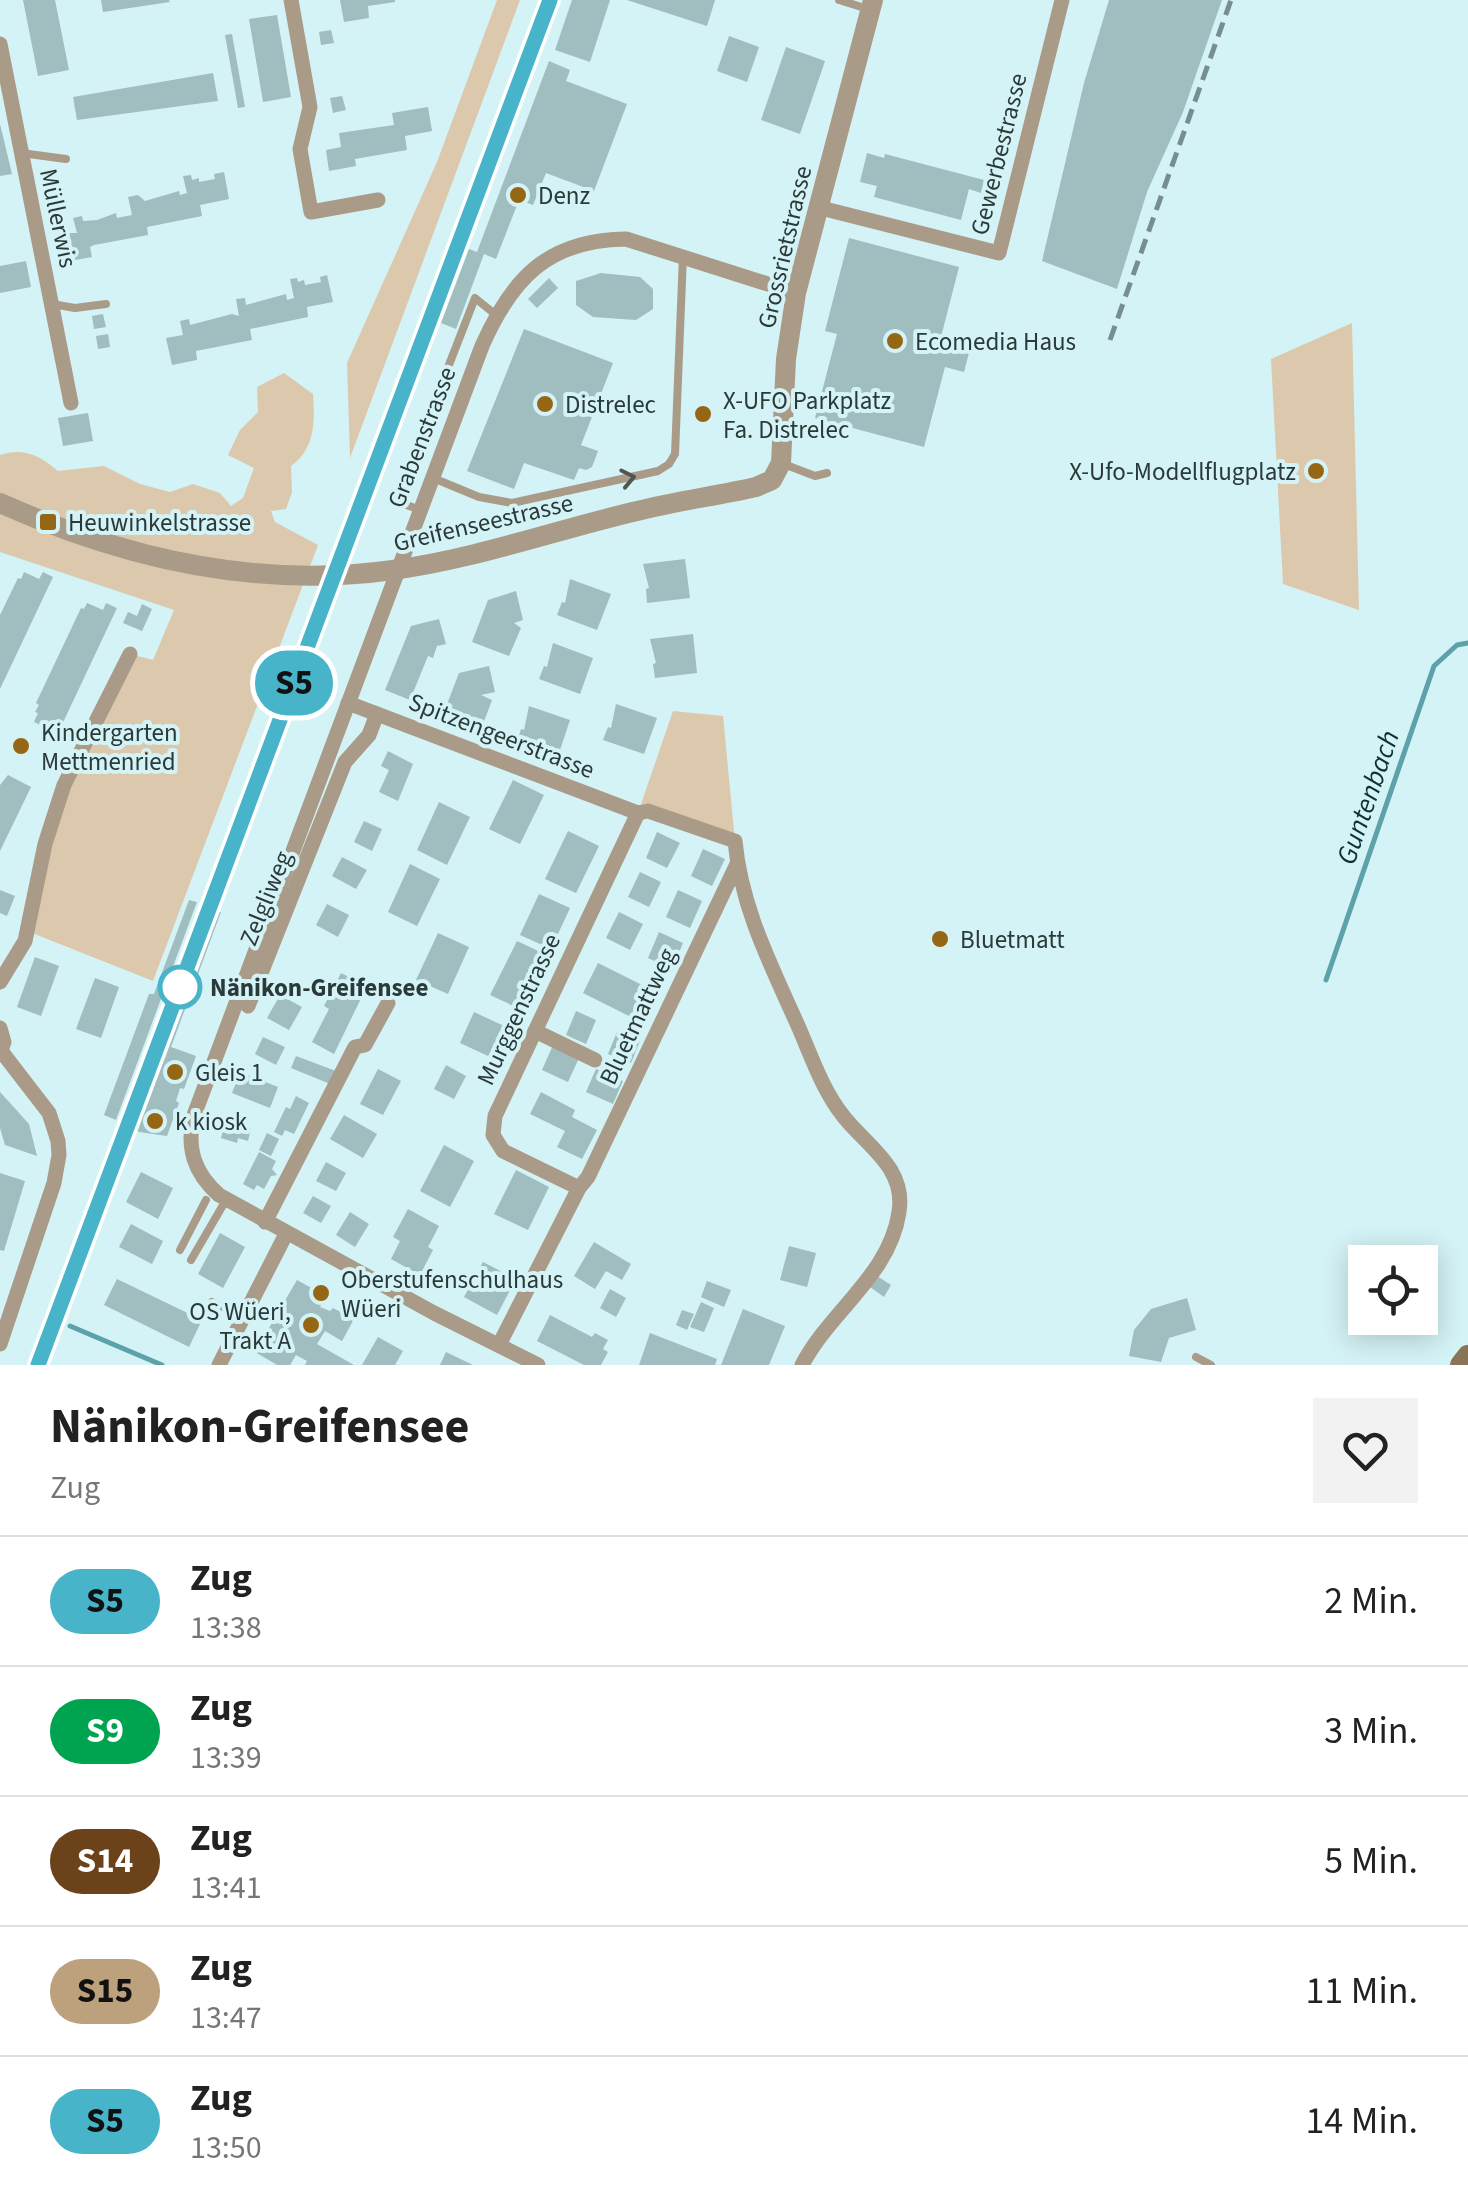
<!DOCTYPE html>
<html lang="de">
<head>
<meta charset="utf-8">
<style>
  body { margin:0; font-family:"Source Sans 3",sans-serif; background:#f2f2f2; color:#222; height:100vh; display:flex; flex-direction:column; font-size:38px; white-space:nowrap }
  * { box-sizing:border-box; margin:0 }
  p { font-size:32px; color:#767676 }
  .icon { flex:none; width:55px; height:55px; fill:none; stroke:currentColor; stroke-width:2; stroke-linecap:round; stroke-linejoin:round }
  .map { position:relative; height:1365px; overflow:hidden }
  .side { display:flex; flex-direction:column; background:#fff; flex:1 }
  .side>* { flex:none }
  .badge { padding:0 20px; border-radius:32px; font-size:35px; line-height:65px }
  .controls { position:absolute; left:1348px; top:1245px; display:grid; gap:20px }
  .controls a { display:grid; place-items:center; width:90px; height:90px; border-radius:0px; background:#fff; box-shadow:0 5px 25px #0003; font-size:50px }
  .map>.badge { position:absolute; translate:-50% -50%; box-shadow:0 0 0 5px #fff }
  .round { display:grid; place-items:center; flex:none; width:105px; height:105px; border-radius:0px; background:#f2f2f2 }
  .headline { display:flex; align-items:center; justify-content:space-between; height:170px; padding:0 50px }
  h1 { font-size:48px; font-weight:700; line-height:75px }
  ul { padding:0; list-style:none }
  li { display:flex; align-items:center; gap:30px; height:130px; padding:0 50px; border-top:2px solid #e0e0e0 }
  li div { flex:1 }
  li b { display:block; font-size:38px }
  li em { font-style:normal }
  li .badge { min-width:110px; font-weight:700; text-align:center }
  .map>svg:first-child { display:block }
  .green { fill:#dcc8ac }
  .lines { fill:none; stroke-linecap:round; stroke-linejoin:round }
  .stream { stroke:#5ca2a8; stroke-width:5 }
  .building { fill:#a0bdc0 }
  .service { stroke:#aa9b88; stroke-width:8 }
  .minor { stroke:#aa9b88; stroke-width:15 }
  .tertiary { stroke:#aa9b88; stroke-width:20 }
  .secondary { stroke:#897458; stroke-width:22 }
  .rail { stroke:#788d8e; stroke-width:5; stroke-dasharray:15 8; stroke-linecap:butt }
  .oneway { stroke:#525651 }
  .line-casing { stroke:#fff; stroke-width:22 }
  .line { stroke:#48b4ca; stroke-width:15 }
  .poi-dot { fill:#956715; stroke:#d4f3f6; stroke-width:4 }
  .stop-dot { fill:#fff; stroke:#48b4ca; stroke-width:5 }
  .labels { text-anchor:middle; stroke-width:8; stroke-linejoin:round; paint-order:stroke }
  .street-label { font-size:25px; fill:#2c3939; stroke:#d4f3f6 }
  .poi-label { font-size:25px; fill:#2c3939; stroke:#d4f3f6; text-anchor:start }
  .stop-label { font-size:25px; font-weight:bold; fill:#2c3939; stroke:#d4f3f6; text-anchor:start }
  .water-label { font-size:28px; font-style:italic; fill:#0d3134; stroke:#d4f3f6 }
</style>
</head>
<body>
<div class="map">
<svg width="1468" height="1365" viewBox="0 0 1468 1365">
  <rect width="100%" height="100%" fill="#d4f3f6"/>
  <!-- green -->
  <g class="green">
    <path d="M497,0H520L350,458L347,363L437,162Z"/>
    <path d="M1352,323L1359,610L1283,584L1271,359Z"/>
    <path d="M284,373L313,394C315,422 315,449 291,466L292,492L286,509L271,511L275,522L318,545L153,981L27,931L45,844L130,654L153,660L174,610L0,552V455C24,447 40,456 58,471L104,466L140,484L170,492L193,484L220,493L231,506L243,498L254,468L228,455L240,430L258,412L257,387Z"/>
    <path d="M673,711L723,716L735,841L638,813Z"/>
  </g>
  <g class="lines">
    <!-- stream -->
    <g class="stream">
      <path d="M1326,980L1434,666L1457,645L1468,643"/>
      <path d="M70,1326L162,1365"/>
    </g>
  </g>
  <!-- building -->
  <g class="building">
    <path d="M23,0H55L69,70L38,76Z"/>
    <path d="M101,0H169L170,2L103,12Z"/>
    <path d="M340,0H395V2L368,6L369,18L344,22Z"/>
    <path d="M572,0H610L590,62L555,50Z"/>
    <path d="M627,0H715L707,26Z"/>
    <path d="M1109,0H1222L1183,112L1147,192L1117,289L1042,261L1084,83Z"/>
    <path d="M277,15L291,97L263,102L249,19Z"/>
    <path d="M331,30L334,43L321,45L319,32Z"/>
    <path d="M232,34L245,107L238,108L225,35Z"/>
    <path d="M729,36L759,47L747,82L717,71Z"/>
    <path d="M786,47L825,61L800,134L761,120Z"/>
    <path d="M549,61L570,70L566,81L627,104L594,191L546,173L533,205L519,200L496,259L484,254L456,329L441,323L469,249L477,252Z"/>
    <path d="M213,73L218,101L77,120L73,97Z"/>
    <path d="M342,96L346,110L333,113L330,98Z"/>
    <path d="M428,107L432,131L405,136L407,150L355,159L356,166L329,171L326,150L341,147L339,133L394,125L392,113Z"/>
    <path d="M0,124L12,174L0,176Z"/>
    <path d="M867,153L884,158L885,154L984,180L981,193L969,189L961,220L874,197L877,186L860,182Z"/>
    <path d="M224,172L229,199L200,205L202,216L147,227L148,235L94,245L90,247L92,257L64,262L59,233H77L73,218L82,216L83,221L97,220L116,213L117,218L132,215L128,197L138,195L145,201L179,191L180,195L187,193L183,176L191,175L192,180L199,178V182L215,179L214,174Z"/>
    <path d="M849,238L959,267L941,337L971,345L964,372L945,367L924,447L815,418L837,334L825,331Z"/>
    <path d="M26,261L31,287L0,293V266Z"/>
    <path d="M601,273L640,277L653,289V309L636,320L593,317L576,305V281Z"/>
    <path d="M327,275L333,302L307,307L308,317L250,329L252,340L196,351L197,360L172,365L166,338L183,335L180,321L189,319L190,325L232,314L239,316L236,299L245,298L246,305L286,294L287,300L294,298L290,279L297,278L298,282L304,280L305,285L321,282L320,277Z"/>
    <path d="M549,278L558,288L537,308L528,299Z"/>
    <path d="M103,314L106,327L94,329L92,316Z"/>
    <path d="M524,329L613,363L581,445L598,451L592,467L586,470L579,468L574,480L524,463L514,489L467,471Z"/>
    <path d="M108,334L110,347L98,349L96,336Z"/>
    <path d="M88,413L93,441L63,446L58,418Z"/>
    <path d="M685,559L690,598L647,603L646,589L649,588L643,564Z"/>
    <path d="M24,572L39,579L43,572L53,577L0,689V615L18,578L21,579Z"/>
    <path d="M570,579L611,594L597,630L557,615L562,602L565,603Z"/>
    <path d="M516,591L523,620L514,623L521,628L509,656L472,642L488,600Z"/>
    <path d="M87,603L103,610L106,603L117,608L58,733L34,722L38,713L35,712L39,705L36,703L81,608L84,609Z"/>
    <path d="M142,604L152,609L142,631L123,623L128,612L137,616Z"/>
    <path d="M439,619L446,644L437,646L433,658L428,656L410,700L385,690L411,626Z"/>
    <path d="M693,634L697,673L655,678L653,664L656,663L650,639Z"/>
    <path d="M553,643L593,658L580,694L539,679L544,666L547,667Z"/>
    <path d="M489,666L495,692L481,695L492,700L482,727L444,712L459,673Z"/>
    <path d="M616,704L657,718L644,754L603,740L608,727L611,728Z"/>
    <path d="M529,706L570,720L558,756L517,743L521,729L524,730Z"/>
    <path d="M388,751L413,764L398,801L379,792L389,770L381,766Z"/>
    <path d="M8,775L31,787L0,851V785Z"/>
    <path d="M513,780L544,795L520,844L489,829Z"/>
    <path d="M439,802L470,817L447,865L417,850Z"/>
    <path d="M364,821L382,829L372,851L354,842Z"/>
    <path d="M568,831L599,846L576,893L545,879Z"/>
    <path d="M657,832L680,843L667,868L646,858Z"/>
    <path d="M703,849L725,859L712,886L691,876Z"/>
    <path d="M342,857L367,870L356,889L332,876Z"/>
    <path d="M410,864L440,879L417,926L388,912Z"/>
    <path d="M640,872L661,882L649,907L628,897Z"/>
    <path d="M0,890L15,896L7,916L0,913Z"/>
    <path d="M678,890L702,901L690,928L666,917Z"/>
    <path d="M539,894L570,908L551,949L520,935Z"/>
    <path d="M189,900L197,902L116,1120L104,1115L149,994H154Z"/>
    <path d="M327,904L349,915L338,937L316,925Z"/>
    <path d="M212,909L221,912L171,1047L196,1056L184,1089L180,1088L176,1101L179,1103L167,1136L139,1132L131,1127Z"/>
    <path d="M619,912L643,924L630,950L606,938Z"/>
    <path d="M659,932L683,943L672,969L648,958Z"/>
    <path d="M438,933L469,947L448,994L416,980Z"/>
    <path d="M517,941L547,955L520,1009L490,995Z"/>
    <path d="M35,957L59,966L41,1016L17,1007Z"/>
    <path d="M598,963L650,989L635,1019L583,993Z"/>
    <path d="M341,973L367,986L334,1054L312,1042L329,1009L324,1006Z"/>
    <path d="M95,978L119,987L101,1038L76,1029Z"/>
    <path d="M280,995L302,1007L289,1030L267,1018Z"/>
    <path d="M576,1011L596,1020L586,1044L566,1035Z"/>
    <path d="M474,1012L515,1031L501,1062L460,1043Z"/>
    <path d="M617,1032L640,1041L631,1063L608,1054Z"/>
    <path d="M263,1037L285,1047L276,1065L255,1054Z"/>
    <path d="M553,1045L579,1058L568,1082L542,1070Z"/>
    <path d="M296,1056L336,1071L330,1084L291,1068Z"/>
    <path d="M446,1065L466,1076L454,1099L434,1089Z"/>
    <path d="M378,1069L401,1081L383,1115L360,1104Z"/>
    <path d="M596,1069L623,1081L613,1104L586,1092Z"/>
    <path d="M240,1072L278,1087L270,1108L232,1093Z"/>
    <path d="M0,1092L29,1124L37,1156L5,1145L0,1128Z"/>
    <path d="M541,1092L575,1110L572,1117L597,1130L582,1159L557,1147L565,1131L530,1114Z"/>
    <path d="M296,1096L309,1103L294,1134L285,1130L282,1136L274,1132L286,1107L290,1109Z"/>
    <path d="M344,1115L377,1134L363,1158L330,1139Z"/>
    <path d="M226,1120L251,1128L248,1141L238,1138L237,1143L221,1138Z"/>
    <path d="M267,1133L279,1139L271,1156L259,1150Z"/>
    <path d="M444,1145L474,1161L450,1207L420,1191Z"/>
    <path d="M259,1152L276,1161L272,1169L277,1175L271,1176L264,1189L257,1185L254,1190L243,1184Z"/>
    <path d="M326,1162L346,1173L336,1191L316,1181Z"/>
    <path d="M516,1170L549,1187L528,1230L494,1214Z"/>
    <path d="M141,1172L173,1188L158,1219L126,1202Z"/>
    <path d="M0,1173L25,1181L4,1251L0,1250Z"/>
    <path d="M313,1196L331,1206L321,1223L303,1213Z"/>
    <path d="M408,1209L439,1226L428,1247L433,1250L420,1275L391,1259L400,1241L393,1237Z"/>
    <path d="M350,1212L369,1224L355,1247L336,1235Z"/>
    <path d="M131,1224L163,1241L152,1264L119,1247Z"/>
    <path d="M220,1233L245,1247L223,1288L198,1274Z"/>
    <path d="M594,1242L631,1264L622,1280L606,1271L595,1289L574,1276Z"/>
    <path d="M789,1246L816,1253L807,1287L780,1280Z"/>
    <path d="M483,1262L516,1279L497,1315L464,1297Z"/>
    <path d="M877,1276L891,1285L884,1297L870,1287Z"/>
    <path d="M117,1279L202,1320L189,1347L104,1305Z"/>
    <path d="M297,1280L326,1296L320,1307L330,1311L333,1308L354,1319L342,1341L325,1331L317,1344L354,1365H305L307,1361L296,1355L290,1365H277L255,1352Z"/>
    <path d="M707,1281L731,1290L724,1307L701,1297Z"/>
    <path d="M610,1289L626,1298L616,1317L600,1308Z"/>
    <path d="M1187,1298L1196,1330L1169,1338L1161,1362L1129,1356L1134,1330L1151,1309Z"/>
    <path d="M701,1302L714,1308L704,1332L690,1327Z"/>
    <path d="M208,1306L219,1311L215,1321L204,1316Z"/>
    <path d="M743,1309L785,1326L769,1365H721Z"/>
    <path d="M682,1310L694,1314L687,1330L676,1325Z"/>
    <path d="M550,1315L592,1337L595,1333L608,1340L603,1349L608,1352L601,1365H584L537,1341Z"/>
    <path d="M650,1333L717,1359L715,1365H639Z"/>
    <path d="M378,1337L403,1351L395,1365H362Z"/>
    <path d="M446,1352L473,1365H440Z"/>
  </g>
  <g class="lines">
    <!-- service -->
    <g class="service">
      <path d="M839,0L868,9"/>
      <path d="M21,153L66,159"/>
      <path d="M52,304L75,308L106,304"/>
      <path d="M781,463L815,476L827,473"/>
      <path d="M433,478L479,497L512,503L658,471L669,464L675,454L683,256"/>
      <path d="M420,510L396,501L475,298L496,315"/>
      <path d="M180,1250L206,1200"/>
      <path d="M191,1260L226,1200"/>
      <path d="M212,1302L244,1317"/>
      <path d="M1196,1357L1211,1365"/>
    </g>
    <!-- minor -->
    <g class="minor">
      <path d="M291,0L310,107L300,149L311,212L378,200"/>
      <path d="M0,44L71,403"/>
      <path d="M817,207L999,253L1062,0"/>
      <path d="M348,703L638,813L648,811L735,841C741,908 772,967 799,1028C812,1058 823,1091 844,1117C868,1147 906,1168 899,1212C890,1275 830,1311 802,1365"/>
      <path d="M0,982L25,941L45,844L64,785L130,654"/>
      <path d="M248,1006L345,762L369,735L377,714"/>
      <path d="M0,1028L4,1042L0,1054"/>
      <path d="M535,1031L595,1060"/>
      <path d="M579,1188L503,1151L493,1135L495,1116L638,813"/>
      <path d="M265,1222L355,1047L365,1045L388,1003"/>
      <path d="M0,1344L54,1183L59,1155L58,1141L49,1113L2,1052"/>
      <path d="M499,1345L579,1188L588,1177L737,864"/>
      <path d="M219,1365L286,1234"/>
      <path d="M538,1365L434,1313L219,1195C194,1173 187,1149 193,1118L482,346C512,278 548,240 626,239L796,293"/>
    </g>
    <!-- tertiary -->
    <path class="tertiary" d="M0,503C123,558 258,589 393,570C475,559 556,530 637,511C676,501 717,496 756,487L772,480L781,463L786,359L796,293L873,0"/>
    <!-- secondary -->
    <path class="secondary" d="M1461,1365L1468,1356"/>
    <!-- rail -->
    <g class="rail">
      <path d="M1110,340L1231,0"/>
      <path d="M38,1365L550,0"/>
    </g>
  </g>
  <!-- one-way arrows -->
  <defs><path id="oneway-chevron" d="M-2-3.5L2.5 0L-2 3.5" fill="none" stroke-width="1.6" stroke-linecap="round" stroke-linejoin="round" transform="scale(2.5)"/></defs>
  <use class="oneway" href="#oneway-chevron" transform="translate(628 478) rotate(-12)"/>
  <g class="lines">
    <defs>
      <path id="line" d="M38,1365L550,0"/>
    </defs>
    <!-- line casing -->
    <use href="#line" class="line-casing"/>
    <!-- line -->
    <use href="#line" class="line"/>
  </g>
  <!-- markers -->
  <g class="poi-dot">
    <circle cx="518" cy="195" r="10"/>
    <circle cx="895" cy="341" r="10"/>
    <circle cx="545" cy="404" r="10"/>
    <circle cx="703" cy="414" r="10"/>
    <circle cx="1316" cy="471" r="10"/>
    <rect x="38" y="512" width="20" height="20" rx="5"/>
    <circle cx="21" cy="746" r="10"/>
    <circle cx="940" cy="939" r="10"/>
    <circle cx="175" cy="1072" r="10"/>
    <circle cx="155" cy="1121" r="10"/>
    <circle cx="321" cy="1293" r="10"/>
    <circle cx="311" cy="1325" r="10"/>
  </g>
  <circle class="stop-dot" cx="180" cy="987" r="20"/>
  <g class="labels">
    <!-- street labels -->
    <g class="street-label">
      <text transform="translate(998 154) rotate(-76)" y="9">Gewerbestrasse</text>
      <text transform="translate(59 218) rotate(78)" y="9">Müllerwis</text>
      <text transform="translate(784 247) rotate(-77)" y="9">Grossrietstrasse</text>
      <text transform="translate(421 437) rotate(-69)" y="9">Grabenstrasse</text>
      <text transform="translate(483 522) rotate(-13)" y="9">Greifenseestrasse</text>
      <text transform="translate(502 735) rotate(21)" y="9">Spitzengeerstrasse</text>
      <text transform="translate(265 898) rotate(-68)" y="9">Zelgliweg</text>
      <text transform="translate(518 1009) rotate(-65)" y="9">Murggenstrasse</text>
      <text transform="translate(637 1016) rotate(-65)" y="9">Bluetmattweg</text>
    </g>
    <!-- poi labels -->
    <g class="poi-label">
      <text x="538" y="204">Denz</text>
      <text x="915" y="350">Ecomedia Haus</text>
      <text x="723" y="409">X-UFO Parkplatz<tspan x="723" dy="29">Fa. Distrelec</tspan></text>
      <text x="565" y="413">Distrelec</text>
      <text x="1296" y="480" text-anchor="end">X-Ufo-Modellflugplatz</text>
      <text x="68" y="531">Heuwinkelstrasse</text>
      <text x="41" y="741">Kindergarten<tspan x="41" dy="29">Mettmenried</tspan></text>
      <text x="960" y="948">Bluetmatt</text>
      <text x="195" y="1081">Gleis 1</text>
      <text x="175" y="1130">k kiosk</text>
      <text x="341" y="1288">Oberstufenschulhaus<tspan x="341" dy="29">Wüeri</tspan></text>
      <text x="291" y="1320" text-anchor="end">OS Wüeri,<tspan x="291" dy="29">Trakt A</tspan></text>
    </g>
    <!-- stop labels -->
    <g class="stop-label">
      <text x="210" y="996">Nänikon-Greifensee</text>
    </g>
    <!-- water labels -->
    <g class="water-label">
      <text transform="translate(1367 797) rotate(-71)" y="10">Guntenbach</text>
    </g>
  </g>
</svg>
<div class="controls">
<a><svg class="icon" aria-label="locate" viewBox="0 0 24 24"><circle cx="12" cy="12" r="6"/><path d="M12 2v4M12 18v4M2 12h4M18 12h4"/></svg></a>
</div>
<b class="badge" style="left:294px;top:683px;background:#48b4ca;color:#111">S5</b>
</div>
<section class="side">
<div class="headline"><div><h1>Nänikon-Greifensee</h1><p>Zug</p></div><a class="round"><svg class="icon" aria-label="heart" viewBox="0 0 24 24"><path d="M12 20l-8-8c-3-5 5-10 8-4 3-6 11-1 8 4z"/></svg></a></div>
<ul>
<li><span class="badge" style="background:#48b4ca;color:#111">S5</span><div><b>Zug</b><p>13:38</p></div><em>2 Min.</em></li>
<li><span class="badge" style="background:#00a34f;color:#fff">S9</span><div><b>Zug</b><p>13:39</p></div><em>3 Min.</em></li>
<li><span class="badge" style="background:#6c421b;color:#fff">S14</span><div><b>Zug</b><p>13:41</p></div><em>5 Min.</em></li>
<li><span class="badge" style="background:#bda07c;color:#111">S15</span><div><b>Zug</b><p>13:47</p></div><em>11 Min.</em></li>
<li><span class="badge" style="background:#48b4ca;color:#111">S5</span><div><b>Zug</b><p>13:50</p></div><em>14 Min.</em></li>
</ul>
</section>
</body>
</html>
